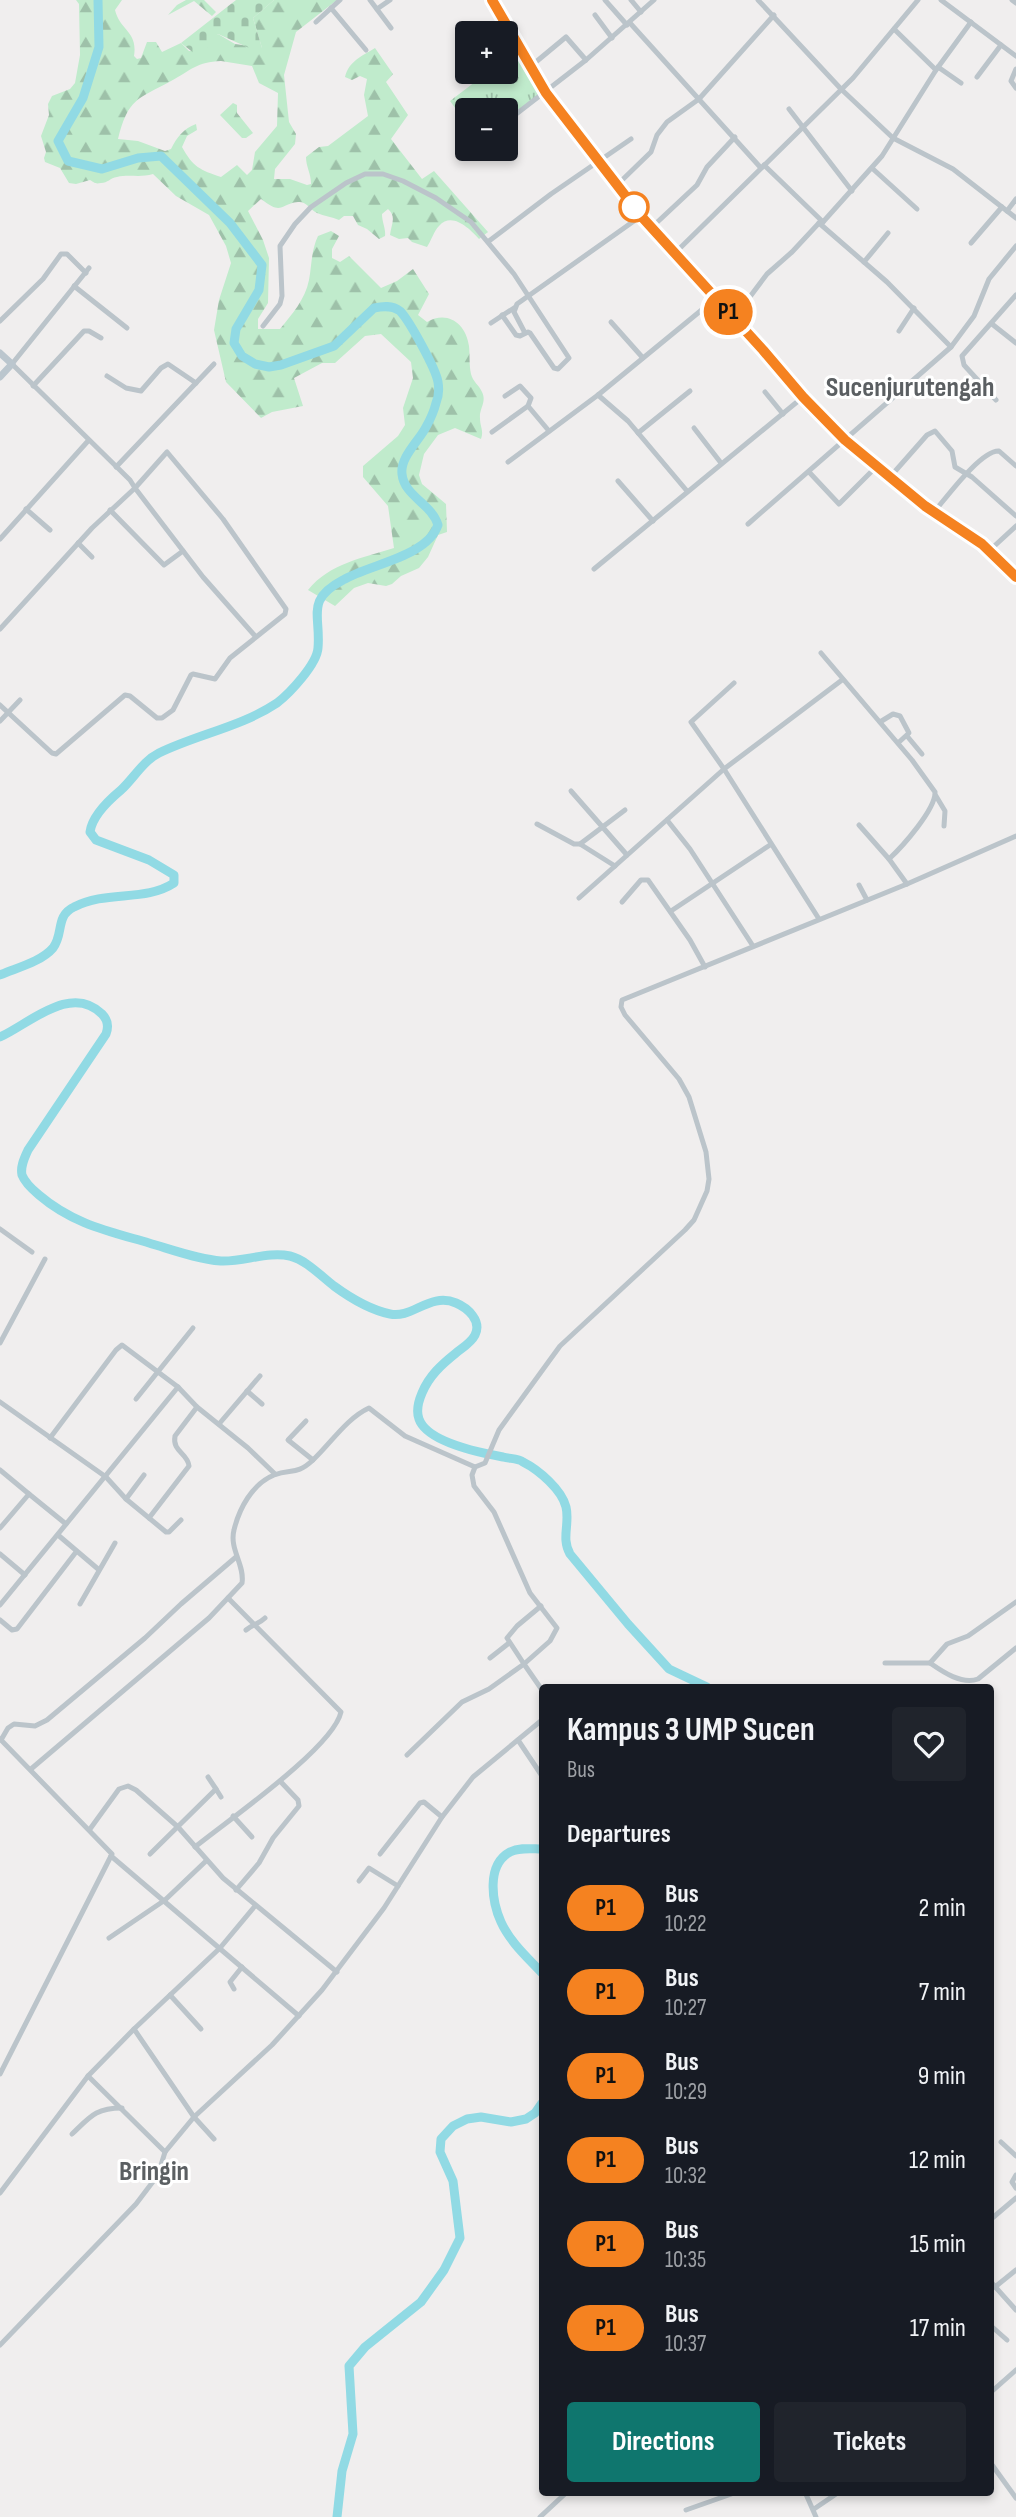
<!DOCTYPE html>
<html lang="en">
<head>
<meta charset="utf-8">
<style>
  body { margin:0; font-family:"Sofia Sans Condensed",sans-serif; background:#20242c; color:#f1f3f6; height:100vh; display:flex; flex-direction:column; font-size:26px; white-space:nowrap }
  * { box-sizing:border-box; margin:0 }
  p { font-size:23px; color:#9ea1a6 }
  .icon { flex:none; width:38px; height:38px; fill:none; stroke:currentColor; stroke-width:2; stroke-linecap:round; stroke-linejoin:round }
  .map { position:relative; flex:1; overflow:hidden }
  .drawer { position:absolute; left:539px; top:1684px; width:455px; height:812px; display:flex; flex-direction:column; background:#171b24; border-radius:7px; box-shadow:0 4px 10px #0003 }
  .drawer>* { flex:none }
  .badge { padding:0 14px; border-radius:23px; font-size:24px; line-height:46px }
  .tools { position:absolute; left:455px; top:21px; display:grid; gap:14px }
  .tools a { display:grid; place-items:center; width:63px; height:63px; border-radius:7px; background:#171b24; box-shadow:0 4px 10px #0003; font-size:35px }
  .map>.badge { position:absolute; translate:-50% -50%; box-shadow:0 0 0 4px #fff }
  h2 { padding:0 28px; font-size:26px; line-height:63px }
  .round { display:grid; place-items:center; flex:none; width:74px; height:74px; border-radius:7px; background:#20242c }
  .summary { display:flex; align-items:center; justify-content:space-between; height:119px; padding:0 28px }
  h1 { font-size:33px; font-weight:700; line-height:52px }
  .button { display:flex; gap:14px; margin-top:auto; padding:14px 28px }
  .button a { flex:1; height:80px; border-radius:7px; background:#0f766e; color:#fff; font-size:28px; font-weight:700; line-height:80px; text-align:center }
  .button a+a { background:#20242c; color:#f1f3f6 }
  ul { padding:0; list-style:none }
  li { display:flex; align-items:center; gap:21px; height:84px; padding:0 28px }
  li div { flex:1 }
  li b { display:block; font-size:26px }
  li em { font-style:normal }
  li .badge { min-width:77px; font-weight:700; text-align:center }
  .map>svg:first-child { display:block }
  .grass { fill:url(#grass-tufts) }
  .forest { fill:url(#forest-firs); fill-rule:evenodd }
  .cemetery { fill:url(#cemetery-stones) }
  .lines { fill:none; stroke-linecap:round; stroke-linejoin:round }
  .river { stroke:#91dae4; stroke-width:9 }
  .street { stroke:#bbc4ca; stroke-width:5 }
  .secondary { stroke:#bbc6ce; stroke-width:7 }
  .primary { stroke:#b0c0cb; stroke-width:8 }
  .line-casing { stroke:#fff; stroke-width:16 }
  .line { stroke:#f58220; stroke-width:10 }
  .stop-dot { fill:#fff; stroke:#f58220; stroke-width:3.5 }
  .labels { text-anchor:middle; stroke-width:6; stroke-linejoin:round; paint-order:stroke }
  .quarter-label { font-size:28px; font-weight:bold; fill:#5b5f62; stroke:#fff }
</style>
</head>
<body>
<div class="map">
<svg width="1016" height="2517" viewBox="0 0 1016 2517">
  <defs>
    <pattern id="grass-tufts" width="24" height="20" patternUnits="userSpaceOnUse" patternTransform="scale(1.75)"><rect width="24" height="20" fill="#c0ebcc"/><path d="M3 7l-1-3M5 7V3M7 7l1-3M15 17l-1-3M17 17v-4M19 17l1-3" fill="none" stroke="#9ec1a9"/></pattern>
    <pattern id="forest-firs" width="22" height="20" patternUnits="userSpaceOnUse" patternTransform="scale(1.75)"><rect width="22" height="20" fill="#c0ebcc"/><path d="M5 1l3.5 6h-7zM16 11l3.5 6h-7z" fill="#9ec1a9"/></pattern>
    <pattern id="cemetery-stones" width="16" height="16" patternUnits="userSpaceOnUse" patternTransform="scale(1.75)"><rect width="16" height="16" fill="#c0ebcc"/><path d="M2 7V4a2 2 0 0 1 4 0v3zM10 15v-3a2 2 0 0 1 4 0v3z" fill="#9ec1a9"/></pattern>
  </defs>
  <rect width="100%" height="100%" fill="#f0eeee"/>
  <!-- grass -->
  <path class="grass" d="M515,50L543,93L506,121V110H467V124L450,101L488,72H506V58Z"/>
  <!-- forest -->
  <g class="forest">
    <path d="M76,0H122L115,10C120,31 138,31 134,56L137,59L141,58L147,42H156L162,52L181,43L189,51C209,50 206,47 218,34L235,44L262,48L253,18L274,0H337L296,32L284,75L289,122L296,134L295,144L275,169L274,179H290L307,185L311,184C311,173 306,167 306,157L319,147L328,146L368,116L364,95L367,79L360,76L352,80L345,77C349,61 362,56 375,48L393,74L386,82L408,115L391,139L422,179L434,171L488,232L479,239C470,229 452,211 439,226C434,231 431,241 427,247L412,242L408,238L399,239L390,235C391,225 397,217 388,209L382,214C382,222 386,229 385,236L379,239L367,229L358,225L353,216H344L339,220C332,217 324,216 317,213C311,210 306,201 298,202C279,204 283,216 261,199L248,211L263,240L269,258L268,303L258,319V329H280C292,314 305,300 309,280C312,264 311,251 318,236L331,231L339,236L332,249V258L340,262L349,256L381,288L397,281L413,269L429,294L418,315L427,322C448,310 466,324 469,346C470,355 469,365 471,374C473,382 479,385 482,392C487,402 479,409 480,418C480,427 484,430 481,439L455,428L438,435L424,454L419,475L422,484L446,504L447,532L438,535L428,557L419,568L401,576L392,584L386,586L368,583L354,588L335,606L308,590C330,563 363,558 394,548L388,506L363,477V466L398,436L405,425L403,408L413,378L411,362L381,334L365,336L335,363H322L294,378L303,406L272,412L261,418L226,382L214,330L219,300L231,263L226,246L209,215L176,196L153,174C140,178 129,174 117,177C110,178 108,183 101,183C95,184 95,183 90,180L76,184L69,183L60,168L45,162L44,158L46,152L41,136L49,115L48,104L52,96L70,89L75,83L80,55L79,4ZM221,61L252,66L259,83L278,93L277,126L255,152L252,170L247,175L237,165L221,177C200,170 193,167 182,147L187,136L197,130L196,124C183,129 177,137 171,149L165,151L138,141L118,139C128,98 138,99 171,81C191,70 197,62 221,61Z"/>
    <path d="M186,0H204L216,12L212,16L194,1L168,15L177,5Z"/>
    <path d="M233,103L237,105V113L253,133L246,138H242L220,115Z"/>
  </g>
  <!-- cemetery -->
  <path class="cemetery" d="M236,0H274L253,18L262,48L258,52L218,34L211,46L195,54L181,43Z"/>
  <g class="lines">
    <!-- river -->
    <g class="river">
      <path d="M0,975C16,968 41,962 53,948C64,934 55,916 74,907C107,890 145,902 174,883V875L149,860L96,840L90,832C92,816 109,800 121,790C134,778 143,761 159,753C198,734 241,727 277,703C290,693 317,664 318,648C321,615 305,600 343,580C370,564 427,557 438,525C432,504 404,496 402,474C400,457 419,441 426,427C430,420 434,411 436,403C439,396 439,388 438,382C436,369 409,320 400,311C392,305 383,306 374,308L334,346L281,365L269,367L255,364L242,356L234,343L236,329L259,290L262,265L230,223L161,156L138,158L102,169L68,161L58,141L83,98L99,47L98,0"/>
      <path d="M0,1037C29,1024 71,983 102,1014C108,1020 109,1026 106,1034L28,1150C25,1157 20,1166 22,1175C25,1183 33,1190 39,1195C73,1224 108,1231 149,1243C173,1250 197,1259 221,1261C244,1262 268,1251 290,1256C306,1260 321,1276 334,1286C349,1297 371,1310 390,1314C412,1319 430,1292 456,1303C468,1308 482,1321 475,1335C471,1343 462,1348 456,1353C441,1365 429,1376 422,1393C419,1400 416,1411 419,1419C427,1442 481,1453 503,1457C510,1459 518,1458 523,1462C539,1470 562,1490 566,1507C570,1524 561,1538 570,1554L628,1624L669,1669L707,1687"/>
      <path d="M542,1849C532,1849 520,1847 510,1852C486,1865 492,1902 501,1922C510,1942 528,1958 542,1973"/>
      <path d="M337,2517L342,2471L353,2434L349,2366L365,2347L421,2302L444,2270L460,2238L453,2181L440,2152L441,2139L453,2126L467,2119L481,2117L511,2122L526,2119L535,2113L542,2103"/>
    </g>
    <!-- street -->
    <g class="street">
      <path d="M370,0L391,28"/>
      <path d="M605,0L627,25"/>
      <path d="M631,0L641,12"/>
      <path d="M758,0L841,89L893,138L953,169L1016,218"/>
      <path d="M941,0L1016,56"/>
      <path d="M1012,0L1016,3"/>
      <path d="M331,8L366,50"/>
      <path d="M377,9L390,0"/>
      <path d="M595,15L612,38"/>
      <path d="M316,22L340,0"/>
      <path d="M630,23L761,168"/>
      <path d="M894,29L936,70"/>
      <path d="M531,66L566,37L586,60"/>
      <path d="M938,67L961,83"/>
      <path d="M1016,69L1011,81L1016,88"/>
      <path d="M977,77L1001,45"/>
      <path d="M789,109L852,191"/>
      <path d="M506,122L586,60L654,0"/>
      <path d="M764,165L823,222"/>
      <path d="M873,169L917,209"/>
      <path d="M617,185L651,152L657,135L667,122L699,99L774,15"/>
      <path d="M1007,211L1016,199"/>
      <path d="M819,223L887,282L951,347"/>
      <path d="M651,228L697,185L707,167L735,137"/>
      <path d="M489,241L551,194L631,139"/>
      <path d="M971,243L1002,207"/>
      <path d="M674,254L853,78L918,0"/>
      <path d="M864,262L888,233"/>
      <path d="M74,286L127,328"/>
      <path d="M734,318L767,274L792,252L819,223L823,222L882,156L936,70L971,22"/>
      <path d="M0,321L43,279L61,254H67L86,273"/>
      <path d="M611,322L643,358"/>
      <path d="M491,323L514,308"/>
      <path d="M992,324L1016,343"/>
      <path d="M263,326L280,304L282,296L280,246L295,224L311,207L346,183L365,174H383L403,181L436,198L471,222L514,274L569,358L558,369L554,368L530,333L528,332L520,336L516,335L502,315"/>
      <path d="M899,331L914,308"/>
      <path d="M525,333L514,312L517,304L641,216"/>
      <path d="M107,376L126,388L141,391L161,368L168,364L196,383"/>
      <path d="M33,386L84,331H89L101,338"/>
      <path d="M765,392L783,414"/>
      <path d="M598,395L628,421L687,491"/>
      <path d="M505,396L520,386L531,398L528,406"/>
      <path d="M996,400L964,365L962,356L1016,295"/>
      <path d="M694,428L721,463"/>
      <path d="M492,432L528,406L549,431"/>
      <path d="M638,433L690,391"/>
      <path d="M508,462L598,395L715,299"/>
      <path d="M116,467L214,364"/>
      <path d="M809,472L839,504L877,466"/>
      <path d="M890,477L927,435L935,431L952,451L955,467L972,477L1016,516"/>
      <path d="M618,481L653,521"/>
      <path d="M26,509L50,530"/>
      <path d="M110,510L164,565L183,551"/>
      <path d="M934,512C946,498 981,450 999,451L1016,466"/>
      <path d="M748,524L951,347L974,316L989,279L1016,246"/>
      <path d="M0,539L88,441"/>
      <path d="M78,543L92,557"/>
      <path d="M990,550L1016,526"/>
      <path d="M594,569L803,397"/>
      <path d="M0,629L92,528L135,488L130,480L12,364L89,268"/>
      <path d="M821,653L912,760L935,792C936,809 902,847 889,859L859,825"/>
      <path d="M734,683L691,722L724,769L819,919"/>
      <path d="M0,705L52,753L56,754L125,695L130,696L157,718H162L173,710L191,675L193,674L215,679L230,658L285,614L286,609L223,519L167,452L135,488L203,577L256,637"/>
      <path d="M0,721L20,700"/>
      <path d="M880,722L893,714L900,716L909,733L898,743"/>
      <path d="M907,736L922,754"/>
      <path d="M571,791L627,855"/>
      <path d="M936,796L945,811L944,826"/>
      <path d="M667,820L690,849L753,946"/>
      <path d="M537,824L574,844H580"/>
      <path d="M889,859L907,884"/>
      <path d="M615,866L580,844L625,810"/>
      <path d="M859,885L867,900"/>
      <path d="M579,898L724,769L842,680"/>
      <path d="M622,902L641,880H648L690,940L705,967"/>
      <path d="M671,911L770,845"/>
      <path d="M0,1229L32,1252"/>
      <path d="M0,1343L45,1259"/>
      <path d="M247,1391L262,1404"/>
      <path d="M136,1399L193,1328"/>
      <path d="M0,1402L106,1477L126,1499L166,1532H169L181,1520"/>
      <path d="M306,1421L288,1440L313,1460"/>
      <path d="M219,1424L260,1376"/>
      <path d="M50,1438L116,1350L122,1345L178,1387L197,1407L248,1448L275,1474"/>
      <path d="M475,1467L472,1475L474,1486L494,1512L530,1593L557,1628L550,1641L524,1664L542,1690"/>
      <path d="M0,1470L29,1494L0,1528"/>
      <path d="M29,1494L66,1524"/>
      <path d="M126,1499L144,1475"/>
      <path d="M149,1518L189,1466C188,1453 172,1452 175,1436L197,1407"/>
      <path d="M58,1535L98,1569"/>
      <path d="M0,1554L25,1575"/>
      <path d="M80,1604L115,1543"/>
      <path d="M0,1605L178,1387"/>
      <path d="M0,1620L12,1630L17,1629L76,1552"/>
      <path d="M246,1630C253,1624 259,1624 265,1618"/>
      <path d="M490,1658L509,1643"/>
      <path d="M885,1663H930L947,1644L968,1636L1016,1602"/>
      <path d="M930,1663C943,1672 962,1685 978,1679L1016,1648"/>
      <path d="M0,1739L112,1854L0,2074"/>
      <path d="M1,1740L8,1728L14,1724L35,1726L47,1720L145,1638L181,1604L236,1557"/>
      <path d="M518,1740L542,1776"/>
      <path d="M407,1755L462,1702L489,1689L524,1664L507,1638L517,1626L541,1606"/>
      <path d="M31,1769L209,1618L242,1583C245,1565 229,1549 234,1530C239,1509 252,1484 274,1475C291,1468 296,1476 313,1460C331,1443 347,1418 369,1408L405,1436L475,1467L485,1463L499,1430L560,1346L685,1230L694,1220L707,1191L709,1179L706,1152L689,1097L679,1079L625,1015L621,1007L622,1000L907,884L1016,836"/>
      <path d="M208,1777L216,1789"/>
      <path d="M233,1816L252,1837"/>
      <path d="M90,1829L119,1789L128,1786L136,1790L178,1827L223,1878L337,1972"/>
      <path d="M195,1847C227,1821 333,1748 341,1712L228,1598"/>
      <path d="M150,1854L216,1789L221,1797"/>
      <path d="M380,1854L420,1803L424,1802L442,1817"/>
      <path d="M111,1856L299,2016"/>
      <path d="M359,1881L369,1868L398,1886"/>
      <path d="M236,1890L259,1863L273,1838L299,1806L298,1800L280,1781"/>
      <path d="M109,1938L165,1900L206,1861"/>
      <path d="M234,1989L230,1982L242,1967"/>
      <path d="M170,1995L201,2029"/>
      <path d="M134,2029L194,2117L214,2139"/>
      <path d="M72,2134C90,2117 95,2108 122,2108"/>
      <path d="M1001,2142L1016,2156"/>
      <path d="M165,2152L88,2076L134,2029L220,1948L255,1906"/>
      <path d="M1016,2175L1012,2182L1016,2188"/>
      <path d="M0,2193L88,2076"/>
      <path d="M990,2220L1016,2198"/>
      <path d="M990,2281L1016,2310"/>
      <path d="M995,2287L1016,2270"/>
      <path d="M990,2325L1007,2340"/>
      <path d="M0,2345L136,2204L158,2175L165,2152L194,2117L272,2045L322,1990L384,1908L442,1817L473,1777L542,1720"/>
      <path d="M990,2393L1016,2370"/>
      <path d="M990,2462L1016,2498"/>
      <path d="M805,2492L816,2517"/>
      <path d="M814,2509L839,2492"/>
      <path d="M686,2510L737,2492"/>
      <path d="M540,2517L567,2492"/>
    </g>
    <!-- secondary -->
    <path class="secondary" d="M0,353L12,364L0,377"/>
    <!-- primary -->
    <path class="primary" d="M492,0L546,93L641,216L763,350L803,397L845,440L925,506L982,544L1016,577"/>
  </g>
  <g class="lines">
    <defs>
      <path id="line" d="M492,0L546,93L641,216L763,350L803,397L845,440L925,506L982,544L1016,577"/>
    </defs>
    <!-- line casing -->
    <use href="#line" class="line-casing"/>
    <!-- line -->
    <use href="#line" class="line"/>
  </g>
  <!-- markers -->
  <circle class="stop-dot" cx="634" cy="207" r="14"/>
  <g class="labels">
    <!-- quarter labels -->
    <g class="quarter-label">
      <text x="910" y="396">Sucenjurutengah</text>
      <text x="154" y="2180">Bringin</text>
    </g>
  </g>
</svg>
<div class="tools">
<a>+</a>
<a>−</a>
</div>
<b class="badge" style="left:728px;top:312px;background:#f58220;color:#111">P1</b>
<section class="drawer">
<div class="summary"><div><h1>Kampus 3 UMP Sucen</h1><p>Bus</p></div><a class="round"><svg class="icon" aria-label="heart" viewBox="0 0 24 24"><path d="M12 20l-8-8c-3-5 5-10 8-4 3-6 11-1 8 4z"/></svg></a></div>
<h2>Departures</h2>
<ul>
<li><span class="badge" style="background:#f58220;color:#111">P1</span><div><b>Bus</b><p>10:22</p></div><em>2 min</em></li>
<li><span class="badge" style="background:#f58220;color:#111">P1</span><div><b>Bus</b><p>10:27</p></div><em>7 min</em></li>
<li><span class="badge" style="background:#f58220;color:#111">P1</span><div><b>Bus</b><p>10:29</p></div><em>9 min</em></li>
<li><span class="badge" style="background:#f58220;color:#111">P1</span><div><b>Bus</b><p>10:32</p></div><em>12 min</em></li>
<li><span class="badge" style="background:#f58220;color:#111">P1</span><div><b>Bus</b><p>10:35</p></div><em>15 min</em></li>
<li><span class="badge" style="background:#f58220;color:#111">P1</span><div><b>Bus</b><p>10:37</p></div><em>17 min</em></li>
</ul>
<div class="button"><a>Directions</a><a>Tickets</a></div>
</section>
</div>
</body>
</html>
